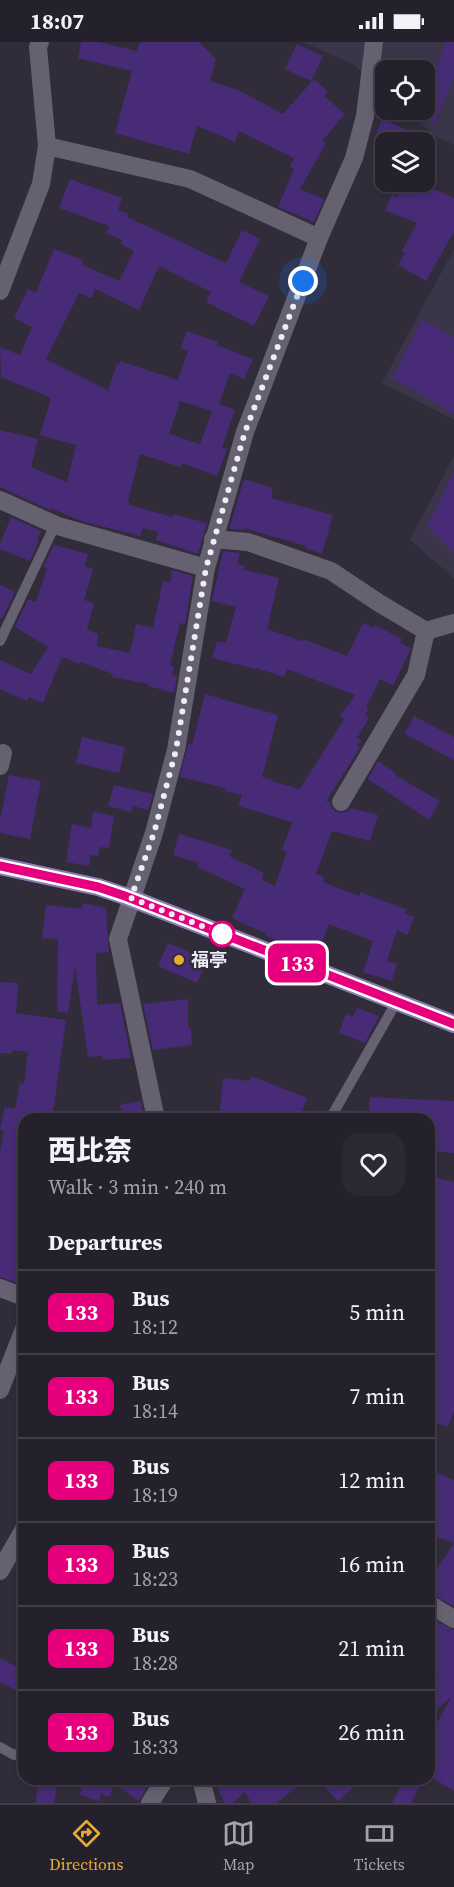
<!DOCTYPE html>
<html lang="en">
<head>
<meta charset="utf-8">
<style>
  body { margin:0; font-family:"Source Serif 4","Noto Sans JP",serif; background:#2c2934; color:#f1f3f6; height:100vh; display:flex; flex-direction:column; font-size:22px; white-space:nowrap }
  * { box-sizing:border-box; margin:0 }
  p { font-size:20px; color:#a3a3a9 }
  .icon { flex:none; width:33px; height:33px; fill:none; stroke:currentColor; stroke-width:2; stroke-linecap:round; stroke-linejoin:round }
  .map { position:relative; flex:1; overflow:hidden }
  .drawer { position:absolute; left:18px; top:1071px; width:417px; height:672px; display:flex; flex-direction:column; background:#24212c; border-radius:18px; box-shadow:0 3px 9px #0003,0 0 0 2px #413e48 }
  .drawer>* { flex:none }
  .badge { padding:0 12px; border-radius:9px; font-size:21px; line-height:39px }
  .tools { position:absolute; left:375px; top:18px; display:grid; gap:12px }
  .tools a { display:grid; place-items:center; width:60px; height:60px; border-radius:12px; background:#24212c; box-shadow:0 3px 9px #0003,0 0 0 2px #413e48; font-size:30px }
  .you { position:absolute; width:30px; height:30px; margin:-15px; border:4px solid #fff; border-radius:50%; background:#1a73e8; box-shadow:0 0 0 9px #1a73e833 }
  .map>.badge { position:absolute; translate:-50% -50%; box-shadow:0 0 0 3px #fff }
  h2 { padding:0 30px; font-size:22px; line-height:54px }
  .round { display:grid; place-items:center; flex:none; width:63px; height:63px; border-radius:18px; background:#2c2934 }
  .head { display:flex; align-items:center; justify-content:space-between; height:102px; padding:0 30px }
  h1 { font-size:28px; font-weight:800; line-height:45px }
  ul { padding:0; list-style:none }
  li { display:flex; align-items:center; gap:18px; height:84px; padding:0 30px; border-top:2px solid #413e48 }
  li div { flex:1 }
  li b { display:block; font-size:22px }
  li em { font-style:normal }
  li .badge { min-width:66px; font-weight:700; text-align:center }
  .status { display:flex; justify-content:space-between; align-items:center; height:42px; padding:0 30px; background:#24212c; direction:ltr }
  .status svg { height:16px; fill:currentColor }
  .tab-bar { display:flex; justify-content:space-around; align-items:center; height:84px; border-top:2px solid #413e48; background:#24212c; font-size:16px; color:#a3a3a9 }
  .tab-bar a { display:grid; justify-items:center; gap:3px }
  .tab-bar .active { color:#e6ac36 }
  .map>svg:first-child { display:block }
  .built { fill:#3a3549 }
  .building { fill:#472b77; fill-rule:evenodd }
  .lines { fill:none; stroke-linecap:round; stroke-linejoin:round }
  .service { stroke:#656171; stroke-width:10 }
  .minor { stroke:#656171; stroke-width:18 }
  .primary { stroke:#8b7bb3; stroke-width:18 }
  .line-casing { stroke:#fff; stroke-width:14 }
  .line { stroke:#e6007e; stroke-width:9 }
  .walk { stroke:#eeecf5; stroke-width:6; stroke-dasharray:0 10.8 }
  .stop-dot { fill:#fff; stroke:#e6007e; stroke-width:3 }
  .poi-dot { fill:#e6ac36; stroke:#302c3a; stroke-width:2 }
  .labels { text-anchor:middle; stroke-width:5; stroke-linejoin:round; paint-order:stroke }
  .poi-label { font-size:18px; font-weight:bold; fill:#eeecf5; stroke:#302c3a; text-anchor:start }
</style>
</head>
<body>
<div class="status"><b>18:07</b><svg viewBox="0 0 49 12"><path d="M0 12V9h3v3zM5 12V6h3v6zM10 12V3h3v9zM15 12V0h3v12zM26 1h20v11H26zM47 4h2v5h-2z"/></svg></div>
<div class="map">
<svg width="454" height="1761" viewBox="0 0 454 1761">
  <rect width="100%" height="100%" fill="#302c3a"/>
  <!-- built -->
  <g class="built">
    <path d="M302,0H454V103L435,94L405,68H424V28H386L385,51L353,22Z"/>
    <path d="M454,207V378L382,341Z"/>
    <path d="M454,414V536L410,498Z"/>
  </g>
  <!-- building -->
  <g class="building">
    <path d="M81,0H98L137,9L140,0H199L216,17L210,39L238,48L283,72L314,37L328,49L324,54L345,72L322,99L326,101L300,147L324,157L314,180L278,165L294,127L290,124L294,116L239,89L235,100L197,84L189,112L115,91L132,29L78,16Z"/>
    <path d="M446,0H454V34L434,83L420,71L421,68H424V29L434,32Z"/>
    <path d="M297,2L323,14L311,39L285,27Z"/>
    <path d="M382,77L435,100H373Z"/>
    <path d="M70,137L122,156L118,168L128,172L127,175L226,221L242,188L260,197L239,240L269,254L254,284L206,260L211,250L159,224L139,268L95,247L92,256L79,251L46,317L108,348L117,322L119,323L120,319L178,338L188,309L181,306L187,289L218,300L217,303L253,317L244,337L230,331L219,362L235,368L222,405L227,407L217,434L182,421L180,425L140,412L128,459L130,460L129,463L173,475V472L207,481L198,512L156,498L158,490L143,486L140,494L81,479L50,466V468L0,445V388L38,397L31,425L67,440L76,403L40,393L51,356L1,335L0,305L20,313L32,285L14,276L28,247L36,251L54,207L83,218L82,223L119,239L134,209L120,202L123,198L106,191L109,184L59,166ZM180,359L212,369L200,402L169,392Z"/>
    <path d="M405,140H417L454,156V190L426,239L398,223L405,211L402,209L417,181L385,168L392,153L397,155Z"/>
    <path d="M422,277L454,296V372L392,336Z"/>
    <path d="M454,430V511L427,485Z"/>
    <path d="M244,437L273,446L271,456L333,473L322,512L305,506L306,504L244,486V488L229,487Z"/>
    <path d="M11,475L41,489L37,498L39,499L30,519L0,507V502Z"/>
    <path d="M54,503L88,512L85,524L93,527L84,558L94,561L87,588L98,592L97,604L130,611L136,582L153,586L163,539L170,540L172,528L193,534L185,582L180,581L170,623L174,624L172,633L177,634L174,651L148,644L149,642L112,635L113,632L81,620L80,622L62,615L43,661L29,655L27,659L0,647V618L31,632L48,605L15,585L28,557L36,560L47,526L43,525Z"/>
    <path d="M223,509L240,511L237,522L245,524L244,528L279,536L267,587L301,599L306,598L347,614L363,581L373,586L375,583L402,597L400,601L411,606L393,644L380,637L366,665L369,667L365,673L369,676L357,696L361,698L357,704L360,706L326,759L330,760L332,766L336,770H346L351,766L378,773L370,799L332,789L316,832L324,835L323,840L359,854L361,850L407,868L405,871L414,875L407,893L397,888L387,919L397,922L392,939L363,930L373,899L329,882L317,913L266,894L267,892L232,876L245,847L197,825L199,821L173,813L179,792L232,808L229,814L264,831L262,838L275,844L287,810L282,808L292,780L238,764L242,753L225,749V746L180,735L188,702L192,703L205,652L278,673L262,735L272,737L271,739L300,747L344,677L340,674L355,653L287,627L284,635L256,626V627L212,616L217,599L226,601L236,565L212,559Z"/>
    <path d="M0,543L15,550L2,577L0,576Z"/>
    <path d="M414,674L454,695V718L405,692Z"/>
    <path d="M82,695L125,705L119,731L76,721Z"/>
    <path d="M378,719L396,731L395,733L440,759L429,778L368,737Z"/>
    <path d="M9,733L41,739L30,797L0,791V778Z"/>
    <path d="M114,743L153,752L148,768L133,764L131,770L108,764Z"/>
    <path d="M93,770L114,774L109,806L100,805L98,814L91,813L89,824L66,820L72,782L91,786Z"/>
    <path d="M83,861L106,866L109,910L96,911L97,963L120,961L131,1016L103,1018L102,1014L88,1015L75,924L68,971L57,970L58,897L42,896L46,863L82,867Z"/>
    <path d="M168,901L208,918L197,941L158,924Z"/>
    <path d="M0,940L18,941L16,971L66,978L52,1077L24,1072V1185L16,1215L24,1218V1243L0,1235V1110L4,1089L0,1087L5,1065L15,1067L20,1041L24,1042L28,1010L13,1008L12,1012L0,1011Z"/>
    <path d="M188,957V986L191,985L192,1003L153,1008L143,962Z"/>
    <path d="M357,966L379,974L365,1001L339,991L346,972L353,975Z"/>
    <path d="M251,1034L307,1056L299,1077H219L223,1036L250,1039Z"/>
    <path d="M370,1055L454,1059V1111L429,1109V1077H368Z"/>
    <path d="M141,1059L144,1077H123L120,1063Z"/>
    <path d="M429,1134L454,1140V1369L448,1385L429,1379Z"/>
    <path d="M429,1427L454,1438V1501L429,1492Z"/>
    <path d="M454,1501V1564L429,1551V1539Z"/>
    <path d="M429,1575L454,1588V1749L429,1734V1695L452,1654L429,1675V1650L438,1635L429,1629Z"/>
    <path d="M0,1616L24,1629V1653L0,1640Z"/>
    <path d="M66,1737H148L150,1739L139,1759L114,1742L110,1755L101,1752L99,1759L80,1753L82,1746L65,1742Z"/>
    <path d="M228,1737H308L276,1761H252L244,1750L233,1761H224L216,1741Z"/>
    <path d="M317,1737H363L338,1759Z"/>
    <path d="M405,1737L420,1744L411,1761H392Z"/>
    <path d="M38,1741L57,1744L54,1761H36Z"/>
  </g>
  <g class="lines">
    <!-- service -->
    <g class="service">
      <path d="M0,599L55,483"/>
      <path d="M330,1077L397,959"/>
      <path d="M0,1705L14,1713L24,1709"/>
    </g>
    <!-- minor -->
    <g class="minor">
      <path d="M47,104L190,137L319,196"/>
      <path d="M0,249L41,142L47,104L38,5L40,0"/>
      <path d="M0,458L58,484L206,526"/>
      <path d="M213,497L248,500L331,529L379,561L426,589L454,581"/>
      <path d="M0,724L3,711"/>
      <path d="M341,760L416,633L426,589"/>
      <path d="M156,1077L118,897L154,791L176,708L206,526L245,390L319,196L354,116L365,74L374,0"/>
      <path d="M0,1246L24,1255"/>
      <path d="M0,1348L24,1287"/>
      <path d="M0,1529L24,1487"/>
      <path d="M429,1562L454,1577"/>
      <path d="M201,1737L207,1761"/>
      <path d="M150,1761L165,1737"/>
    </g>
    <!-- primary -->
    <path class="primary" d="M0,824L98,845L125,854L454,982"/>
  </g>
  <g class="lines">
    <defs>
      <path id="line" d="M0,824L98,845L125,854L454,982"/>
    </defs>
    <!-- line casing -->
    <use href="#line" class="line-casing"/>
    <!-- line -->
    <use href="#line" class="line"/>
    <!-- walk -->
    <path class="walk" d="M222,892L131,856L154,791L176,708L206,526L245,390L303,239"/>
  </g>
  <!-- markers -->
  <circle class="stop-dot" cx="222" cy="892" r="12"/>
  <circle class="poi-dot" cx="179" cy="918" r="6"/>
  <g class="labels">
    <!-- poi labels -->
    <g class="poi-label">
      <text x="191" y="924">福亭</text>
    </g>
  </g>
</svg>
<div class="tools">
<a><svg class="icon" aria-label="locate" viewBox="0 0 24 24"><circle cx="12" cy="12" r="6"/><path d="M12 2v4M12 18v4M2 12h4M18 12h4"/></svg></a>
<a><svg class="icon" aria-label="layers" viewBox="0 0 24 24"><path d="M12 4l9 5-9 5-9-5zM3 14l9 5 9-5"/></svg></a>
</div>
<div class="you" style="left:303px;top:239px"></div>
<b class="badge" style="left:297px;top:921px;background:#e6007e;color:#fff">133</b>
<section class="drawer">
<div class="head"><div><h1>西比奈</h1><p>Walk · 3 min · 240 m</p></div><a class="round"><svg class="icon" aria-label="heart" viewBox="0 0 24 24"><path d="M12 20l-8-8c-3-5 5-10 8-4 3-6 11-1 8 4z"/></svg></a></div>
<h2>Departures</h2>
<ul>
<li><span class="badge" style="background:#e6007e;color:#fff">133</span><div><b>Bus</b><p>18:12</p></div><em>5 min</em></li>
<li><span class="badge" style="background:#e6007e;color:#fff">133</span><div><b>Bus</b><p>18:14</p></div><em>7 min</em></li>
<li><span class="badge" style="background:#e6007e;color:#fff">133</span><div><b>Bus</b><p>18:19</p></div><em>12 min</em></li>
<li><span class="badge" style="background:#e6007e;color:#fff">133</span><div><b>Bus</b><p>18:23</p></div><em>16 min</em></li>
<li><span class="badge" style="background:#e6007e;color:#fff">133</span><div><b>Bus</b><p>18:28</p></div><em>21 min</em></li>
<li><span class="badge" style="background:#e6007e;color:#fff">133</span><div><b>Bus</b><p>18:33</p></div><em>26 min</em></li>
</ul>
</section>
</div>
<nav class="tab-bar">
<a class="active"><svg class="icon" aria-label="directions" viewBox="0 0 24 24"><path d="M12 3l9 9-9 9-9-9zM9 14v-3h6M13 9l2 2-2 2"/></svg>Directions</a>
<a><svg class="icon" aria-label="map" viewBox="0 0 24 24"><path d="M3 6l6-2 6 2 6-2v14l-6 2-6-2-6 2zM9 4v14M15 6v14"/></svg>Map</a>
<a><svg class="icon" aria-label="tickets" viewBox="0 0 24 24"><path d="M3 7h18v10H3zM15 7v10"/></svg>Tickets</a>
</nav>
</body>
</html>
